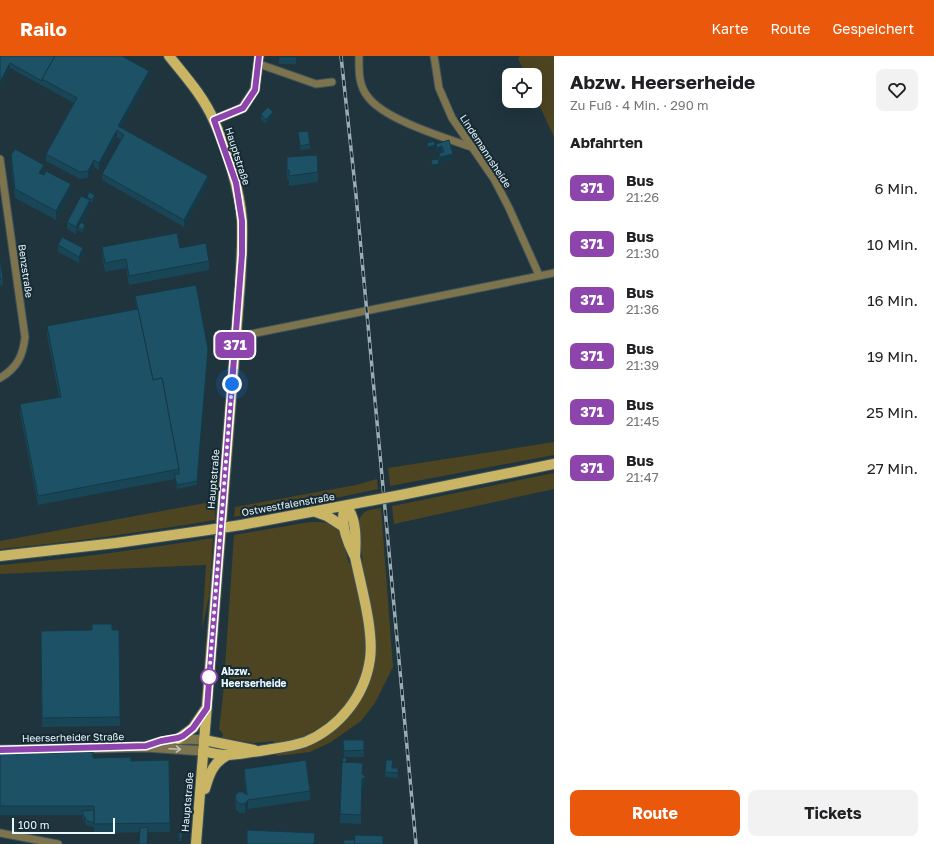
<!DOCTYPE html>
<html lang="de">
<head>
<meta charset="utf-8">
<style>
  body { margin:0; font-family:"Golos Text",sans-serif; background:#f2f2f2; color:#202124; height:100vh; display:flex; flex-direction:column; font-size:15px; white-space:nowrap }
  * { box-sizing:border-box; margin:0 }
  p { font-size:13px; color:#757577 }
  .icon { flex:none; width:22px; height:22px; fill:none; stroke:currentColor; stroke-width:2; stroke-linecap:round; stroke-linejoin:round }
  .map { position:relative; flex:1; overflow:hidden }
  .side { display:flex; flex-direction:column; background:#fff; width:380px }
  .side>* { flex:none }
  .badge { padding:0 8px; border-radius:6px; font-size:14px; line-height:26px }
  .controls { position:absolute; left:502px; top:12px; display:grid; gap:8px }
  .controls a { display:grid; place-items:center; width:40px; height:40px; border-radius:8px; background:#fff; box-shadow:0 4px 16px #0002; font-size:20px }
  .scale { position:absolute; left:12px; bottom:10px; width:103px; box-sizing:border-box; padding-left:4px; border:2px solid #eaf7fd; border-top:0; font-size:11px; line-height:14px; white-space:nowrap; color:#eaf7fd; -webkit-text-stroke:3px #152a33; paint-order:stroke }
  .you { position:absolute; width:20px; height:20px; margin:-10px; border:3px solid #fff; border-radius:50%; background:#1a73e8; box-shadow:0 0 0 6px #1a73e833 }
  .map>.badge { position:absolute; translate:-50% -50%; box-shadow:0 0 0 2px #fff }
  h2 { padding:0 16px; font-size:15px; line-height:36px }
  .round { display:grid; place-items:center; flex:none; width:42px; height:42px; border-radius:8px; background:#f2f2f2 }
  .overview { display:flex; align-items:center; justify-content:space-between; height:68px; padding:0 16px }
  h1 { font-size:19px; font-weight:700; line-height:30px }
  .action { display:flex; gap:8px; margin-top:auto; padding:8px 16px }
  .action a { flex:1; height:46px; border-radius:8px; background:#ea580c; color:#fff; font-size:16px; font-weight:700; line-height:46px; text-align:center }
  .action a+a { background:#f2f2f2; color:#202124 }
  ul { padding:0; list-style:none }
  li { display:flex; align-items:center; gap:12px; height:56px; padding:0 16px }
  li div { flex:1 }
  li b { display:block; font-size:15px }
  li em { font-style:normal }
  li .badge { min-width:44px; font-weight:700; text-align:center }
  header { display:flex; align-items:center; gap:24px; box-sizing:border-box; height:56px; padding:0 20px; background:#ea580c; color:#fff }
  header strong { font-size:19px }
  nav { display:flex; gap:22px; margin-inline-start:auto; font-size:14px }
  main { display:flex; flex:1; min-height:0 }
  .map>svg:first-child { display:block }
  .green { fill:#4d4421 }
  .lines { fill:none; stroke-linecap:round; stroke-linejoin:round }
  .minor-casing { stroke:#3f535c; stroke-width:9 }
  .tertiary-casing { stroke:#3f535c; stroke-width:11 }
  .primary-casing { stroke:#3f535c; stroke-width:12 }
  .minor { stroke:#7d734d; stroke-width:7 }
  .tertiary { stroke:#7d734d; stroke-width:9 }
  .primary { stroke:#c9b563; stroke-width:10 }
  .rail-casing { stroke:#9cacb3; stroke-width:3.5 }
  .rail { stroke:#152a33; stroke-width:2; stroke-dasharray:6; stroke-linecap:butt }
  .primary-bridge-casing { stroke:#3f535c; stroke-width:12; stroke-linecap:butt }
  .primary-bridge { stroke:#c9b563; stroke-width:10 }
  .wall { fill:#194657 }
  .shaded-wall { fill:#143947 }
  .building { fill:#1d5165; stroke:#143947 }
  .oneway { stroke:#bec2b7 }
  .line-casing { stroke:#fff; stroke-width:9 }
  .line { stroke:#8e44ad; stroke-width:6 }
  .walk { stroke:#eaf7fd; stroke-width:4; stroke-dasharray:0 7.2 }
  .stop-dot { fill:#fff; stroke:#8e44ad; stroke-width:2 }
  .labels { text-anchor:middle; stroke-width:4; stroke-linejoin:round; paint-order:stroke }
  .street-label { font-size:10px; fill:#eaf7fd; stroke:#152a33 }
  .stop-label { font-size:10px; font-weight:bold; fill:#eaf7fd; stroke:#152a33; text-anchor:start }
</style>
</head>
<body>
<header>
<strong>Railo</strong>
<nav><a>Karte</a><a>Route</a><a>Gespeichert</a></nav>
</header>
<main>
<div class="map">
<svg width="554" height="788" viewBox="0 0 554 788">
  <rect width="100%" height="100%" fill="#1f343d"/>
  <!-- green -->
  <g class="green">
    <path d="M520,0H554V81L535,40V19H525L518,2Z"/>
    <path d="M554,386V399L390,430L388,412Z"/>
    <path d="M554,417V433L394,468L392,450Z"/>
    <path d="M377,423L378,433L322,445L234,461L235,451L356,429Z"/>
    <path d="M216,445L215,464C144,476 72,486 0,493V485Z"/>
    <path d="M381,452L393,611L375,647L361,665L331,686L310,696L277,700L274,685L254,687L222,682L223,678L219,673L223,640L234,479L310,466C345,464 341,480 349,507L363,504C361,491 352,464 365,456C369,453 376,453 381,452Z"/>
    <path d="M213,482L209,540L202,573L206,509L0,518V509C71,503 142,493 213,482Z"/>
  </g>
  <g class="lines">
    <defs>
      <g id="minor">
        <path d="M359,0C359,14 358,29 368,41C385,64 446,82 474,92"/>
        <path d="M434,0L439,32L452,62L494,123L509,152L539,219"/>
        <path d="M259,8L316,28L332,26"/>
        <path d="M0,103L25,281C23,300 17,312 0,322"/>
        <path d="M236,281L554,217"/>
        <path d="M0,777L58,788"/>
      </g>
      <g id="tertiary">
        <path d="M214,64L243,52L255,33L259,0"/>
        <path d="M147,690C167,683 184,682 204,684"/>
        <path d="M0,694L146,691L203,695"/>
      </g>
      <g id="primary">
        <path d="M169,0C185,20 204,41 214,65C227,93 240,135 242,165C243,186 241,208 240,229L196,788"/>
        <path d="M401,439L554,408"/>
        <path d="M346,450C338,464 347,485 354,499"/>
        <path d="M316,456L327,460L344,471"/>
        <path d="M241,469L369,445"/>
        <path d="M0,500L116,487L201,475"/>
        <path d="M178,683L193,672L205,654"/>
        <path d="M204,684L254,694"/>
        <path d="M203,695C229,702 236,698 260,695C275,692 290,691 305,686C339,672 365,640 370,603C374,575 361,530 355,501C356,485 357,462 346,450"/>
        <path d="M205,733C209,719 213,707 226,700"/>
      </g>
    </defs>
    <!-- minor casing -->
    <use href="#minor" class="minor-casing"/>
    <!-- tertiary casing -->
    <use href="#tertiary" class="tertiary-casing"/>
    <!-- primary casing -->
    <use href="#primary" class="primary-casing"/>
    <!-- minor -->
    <use href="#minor" class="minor"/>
    <!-- tertiary -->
    <use href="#tertiary" class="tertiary"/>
    <!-- primary -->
    <use href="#primary" class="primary"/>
    <defs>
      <path id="rail" d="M341,0L356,139L416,788"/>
    </defs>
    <!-- rail casing -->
    <use href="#rail" class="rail-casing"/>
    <!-- rail -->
    <use href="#rail" class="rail"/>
    <defs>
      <g id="primary-bridge">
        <path d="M369,445L401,439"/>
        <path d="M201,475L241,469"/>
      </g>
    </defs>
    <!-- primary-bridge casing -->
    <use href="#primary-bridge" class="primary-bridge-casing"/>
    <!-- primary-bridge -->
    <use href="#primary-bridge" class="primary-bridge"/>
  </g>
  <!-- wall -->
  <g class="wall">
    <path d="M0,0L149,22L121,72L208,127L184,171L102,124V118L121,84L117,81L99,114L94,111L88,122L80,123L46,105V98L74,47L10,12L0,31Z"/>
    <rect x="279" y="0" width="17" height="8"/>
    <path d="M261,58L273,61L266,68L261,63Z"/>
    <path d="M298,76L310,88V93L300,94Z"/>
    <path d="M449,84L453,103L440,106L439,102V97L443,96L442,95L437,96L436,92V88Z"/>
    <path d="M11,99L44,118L43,119L71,137L56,164L15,142L11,108Z"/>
    <path d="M287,101L318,116V126L289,130V123H287Z"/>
    <path d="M87,141H95L92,146H90V151L82,167L85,171L83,176L78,174L76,178L67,173V166L87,142Z"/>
    <path d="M58,189L83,199L79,207L58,196Z"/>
    <path d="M102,191L180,192L209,205V214L129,229L126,212L105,216L102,200Z"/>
    <path d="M0,200L3,222V229L0,230Z"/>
    <path d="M135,240L208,297L197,429L177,433L175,423L38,449L20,357V348L59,341L47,279V270L137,253L135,244Z"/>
    <path d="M119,574L120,670L42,671L41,575Z"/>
    <path d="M343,684L364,694V701H344Z"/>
    <path d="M0,698L93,702L131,705L169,704L170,776L94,777V771L88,770L85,768V765L84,766L82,759H0Z"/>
    <path d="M342,704L347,706L363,718L366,730L362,732L361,768L340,767Z"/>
    <path d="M393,712H398V722L385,721V716Z"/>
    <path d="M244,713L310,735V744L248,753L245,757H240L236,754L235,740L246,737L244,722Z"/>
    <path d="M179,776L182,777V785H179Z"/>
  </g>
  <!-- shaded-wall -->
  <g class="shaded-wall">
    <path d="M10,7V12L0,31V26Z"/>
    <path d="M149,15V22L119,76L118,70Z"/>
    <path d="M273,56V61L266,68V64Z"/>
    <path d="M117,74V81L99,114V107Z"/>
    <path d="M435,89V92L428,94V91Z"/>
    <path d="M442,90V95L437,96V92Z"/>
    <path d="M453,98V103L440,106V101Z"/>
    <path d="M94,104V111L88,122V115Z"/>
    <path d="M439,108V110L432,112V109Z"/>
    <path d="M44,109V118L39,126V117Z"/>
    <path d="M208,120V127L184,171V164Z"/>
    <path d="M71,128V137L56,164V155Z"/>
    <path d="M90,144V151L79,172L78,171V174L76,178V171Z"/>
    <path d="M83,192V199L79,207V201Z"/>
    <path d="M208,293V297L197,429V425Z"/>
    <path d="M366,721V730L362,732L361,768L363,723Z"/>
    <path d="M248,744V753L245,757V748Z"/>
    <path d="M84,761H85V765L84,766Z"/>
  </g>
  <!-- building -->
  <g class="building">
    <path d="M0,0H55L42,23V25L10,7L0,26Z"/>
    <path d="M55,0H122L149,15L118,70L208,120L184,164L102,118L124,79L117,74L99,107L94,104L88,115L80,116L46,98L77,42L42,23Z"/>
    <rect x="279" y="0" width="17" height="1"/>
    <path d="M268,51L273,56L266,64L261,58Z"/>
    <path d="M308,75L310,88L300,90L298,76Z"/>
    <path d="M449,84L453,98L440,101L439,97L444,96L442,90L437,92L436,88Z"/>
    <path d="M434,85L435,89L428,91L427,87Z"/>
    <path d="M15,93L44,109L39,117L44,119L46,115L71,128L56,155L15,133L11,99Z"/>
    <path d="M317,99L318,116L289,120V114H287V101Z"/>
    <path d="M438,103L439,108L432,109L431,104Z"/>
    <path d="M89,136L95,139L92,144L87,141Z"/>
    <path d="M81,140L90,144L76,171L67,166Z"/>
    <path d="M81,166L85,169L83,174L78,171Z"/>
    <path d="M177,177L180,192L206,187L209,205L129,220L126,203L105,207L102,191Z"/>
    <path d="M62,181L83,192L79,201L58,189Z"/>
    <path d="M0,200L3,222L0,223Z"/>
    <path d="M196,229L208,293L197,425L177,429L174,418H179V413L162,322L153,324L138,253L135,240Z"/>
    <path d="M138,253L153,324L162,322L179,413L38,440L20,348L61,341L47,270Z"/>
    <path d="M92,568H112V574H119L120,661L42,662L41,575L92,574Z"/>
    <path d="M343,684H364V694L344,695Z"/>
    <path d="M93,696V702L131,701V705L169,704L170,767L94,768V750H0V698Z"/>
    <path d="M344,701L347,704L344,707L342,704Z"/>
    <path d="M306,704L310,735L248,744L245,748H240L236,745L235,740L238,736H243L247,739L244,713Z"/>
    <path d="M386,704H393L392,712H398V717L385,716Z"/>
    <path d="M342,706L363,707L362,718L366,721L362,723L361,759L340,758Z"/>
    <path d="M94,754V767L88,765L85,763L86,762L85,761H84L82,755Z"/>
    <path d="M148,771L147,788H139L140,772Z"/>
    <path d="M247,774L315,777L314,788H247Z"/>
    <path d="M179,776L182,777V783L179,782Z"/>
    <path d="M355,779L383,780V788H354Z"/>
    <path d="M343,784H355L354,788H344Z"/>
  </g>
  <!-- one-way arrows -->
  <defs><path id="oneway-shaft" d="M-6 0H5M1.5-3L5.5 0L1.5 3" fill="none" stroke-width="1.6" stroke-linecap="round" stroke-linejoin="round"/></defs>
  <use class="oneway" href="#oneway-shaft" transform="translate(175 693) rotate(3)"/>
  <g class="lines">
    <defs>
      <path id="line" d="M0,694L146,690L161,685L178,682L183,680L193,672L207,652L242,198V165L236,127L214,64L243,52L255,34L259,0"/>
    </defs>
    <!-- line casing -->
    <use href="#line" class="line-casing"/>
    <!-- line -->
    <use href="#line" class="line"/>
    <!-- walk -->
    <path class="walk" d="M209,621L232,328"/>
  </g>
  <!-- markers -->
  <circle class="stop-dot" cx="209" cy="621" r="8"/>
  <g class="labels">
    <!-- street labels -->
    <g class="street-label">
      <text transform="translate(486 95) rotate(57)" y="4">Lindemannsheide</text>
      <text transform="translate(238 100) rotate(72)" y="4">Hauptstraße</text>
      <text transform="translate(26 215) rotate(82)" y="4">Benzstraße</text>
      <text transform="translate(213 423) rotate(-85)" y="4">Hauptstraße</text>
      <text transform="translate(288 448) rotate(-10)" y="4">Ostwestfalenstraße</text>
      <text transform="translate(73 681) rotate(-1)" y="4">Heerserheider Straße</text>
      <text transform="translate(187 746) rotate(-85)" y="4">Hauptstraße</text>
    </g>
    <!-- stop labels -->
    <g class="stop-label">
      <text x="221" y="619">Abzw.<tspan x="221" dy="12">Heerserheide</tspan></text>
    </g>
  </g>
</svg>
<div class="controls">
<a><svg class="icon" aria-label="locate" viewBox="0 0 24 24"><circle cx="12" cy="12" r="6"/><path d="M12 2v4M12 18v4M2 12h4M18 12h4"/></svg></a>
</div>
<div class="scale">100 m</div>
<div class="you" style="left:232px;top:328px"></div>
<b class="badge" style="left:235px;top:289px;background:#8e44ad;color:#fff">371</b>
</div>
<section class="side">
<div class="overview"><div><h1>Abzw. Heerserheide</h1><p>Zu Fuß · 4 Min. · 290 m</p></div><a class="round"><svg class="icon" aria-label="heart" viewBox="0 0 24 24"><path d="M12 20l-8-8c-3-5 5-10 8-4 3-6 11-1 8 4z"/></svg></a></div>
<h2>Abfahrten</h2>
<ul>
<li><span class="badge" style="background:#8e44ad;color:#fff">371</span><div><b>Bus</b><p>21:26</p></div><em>6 Min.</em></li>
<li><span class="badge" style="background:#8e44ad;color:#fff">371</span><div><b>Bus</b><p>21:30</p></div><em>10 Min.</em></li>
<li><span class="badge" style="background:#8e44ad;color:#fff">371</span><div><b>Bus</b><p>21:36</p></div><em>16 Min.</em></li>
<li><span class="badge" style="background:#8e44ad;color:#fff">371</span><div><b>Bus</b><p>21:39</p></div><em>19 Min.</em></li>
<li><span class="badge" style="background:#8e44ad;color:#fff">371</span><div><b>Bus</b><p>21:45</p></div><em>25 Min.</em></li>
<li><span class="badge" style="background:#8e44ad;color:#fff">371</span><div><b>Bus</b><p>21:47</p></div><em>27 Min.</em></li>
</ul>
<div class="action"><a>Route</a><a>Tickets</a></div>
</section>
</main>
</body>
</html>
